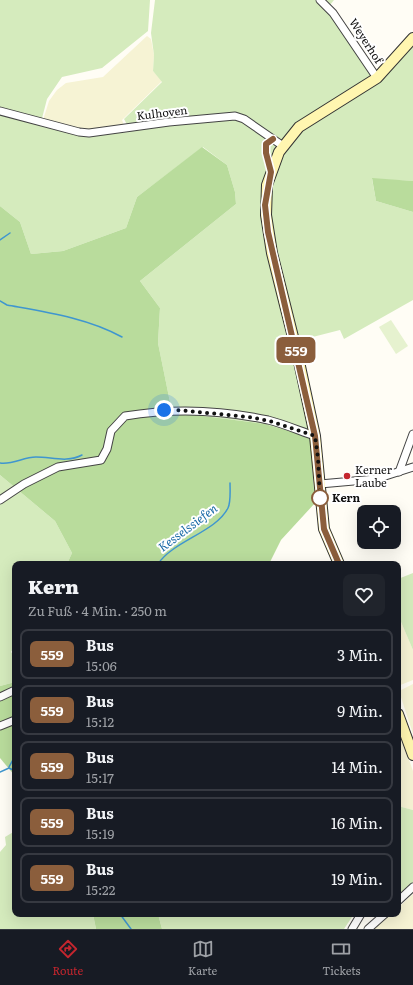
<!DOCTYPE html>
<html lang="de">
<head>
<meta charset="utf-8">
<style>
  body { margin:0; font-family:Literata,serif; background:#20242c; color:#f1f3f6; height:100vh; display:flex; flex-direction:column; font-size:15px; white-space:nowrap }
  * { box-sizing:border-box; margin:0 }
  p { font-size:13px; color:#9ea1a6 }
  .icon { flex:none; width:22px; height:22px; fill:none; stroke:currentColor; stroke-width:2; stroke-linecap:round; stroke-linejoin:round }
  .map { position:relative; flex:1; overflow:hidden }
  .details { position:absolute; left:12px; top:561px; width:389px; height:356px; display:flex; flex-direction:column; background:#171b24; border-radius:8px; box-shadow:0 4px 16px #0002 }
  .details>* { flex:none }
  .badge { padding:0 8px; border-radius:6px; font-size:14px; line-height:26px }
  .fabs { position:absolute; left:357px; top:505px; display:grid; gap:8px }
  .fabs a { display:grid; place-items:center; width:44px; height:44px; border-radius:8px; background:#171b24; box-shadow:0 4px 16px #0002; font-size:20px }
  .you { position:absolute; width:20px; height:20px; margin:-10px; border:3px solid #fff; border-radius:50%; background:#1a73e8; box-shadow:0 0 0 6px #1a73e833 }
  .map>.badge { position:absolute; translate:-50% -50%; box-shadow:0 0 0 2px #fff }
  .round { display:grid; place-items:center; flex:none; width:42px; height:42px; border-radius:8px; background:#20242c }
  .head { display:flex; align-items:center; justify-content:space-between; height:68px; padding:0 16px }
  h1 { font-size:19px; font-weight:800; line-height:30px }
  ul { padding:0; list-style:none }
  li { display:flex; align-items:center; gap:12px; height:50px; margin:0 8px 6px; padding:0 8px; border:2px solid #363941; border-radius:8px }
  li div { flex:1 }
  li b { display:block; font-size:15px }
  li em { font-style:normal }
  li .badge { min-width:44px; font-weight:700; text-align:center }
  .menu { display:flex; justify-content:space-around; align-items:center; height:56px; border-top:1px solid #363941; background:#171b24; font-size:11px; color:#9ea1a6 }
  .menu a { display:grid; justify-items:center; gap:2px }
  .menu .current { color:#c4262e }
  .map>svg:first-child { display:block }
  .farmland { fill:#f6f3d4 }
  .green { fill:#d5ebbd; fill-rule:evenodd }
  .forest { fill:#b9dc9c }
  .pitch { fill:#e6f2cf }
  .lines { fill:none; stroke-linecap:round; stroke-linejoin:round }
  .stream { stroke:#3f96cf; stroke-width:1.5 }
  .street-casing { stroke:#444; stroke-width:9 }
  .secondary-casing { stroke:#333; stroke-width:12 }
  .street { stroke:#fff; stroke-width:7 }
  .secondary { stroke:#fff6b0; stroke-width:10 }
  .line-casing { stroke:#fff; stroke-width:9 }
  .line { stroke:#8b5e3c; stroke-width:6 }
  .walk { stroke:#111; stroke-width:4; stroke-dasharray:0 7.2 }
  .poi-dot { fill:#c4262e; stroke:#fff; stroke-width:1.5 }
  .stop-dot { fill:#fff; stroke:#8b5e3c; stroke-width:2 }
  .labels { text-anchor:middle; stroke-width:4; stroke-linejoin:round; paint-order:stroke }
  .street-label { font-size:11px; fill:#111; stroke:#fff }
  .poi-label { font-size:11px; fill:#111; stroke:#fff; text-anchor:start }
  .stop-label { font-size:11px; font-weight:bold; fill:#111; stroke:#fff; text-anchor:start }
  .water-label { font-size:12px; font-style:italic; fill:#1768a6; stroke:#fff }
</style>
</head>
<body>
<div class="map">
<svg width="413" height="929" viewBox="0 0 413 929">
  <rect width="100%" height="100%" fill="#fffdf5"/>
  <!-- farmland -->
  <g class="farmland">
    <path d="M147,36L151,39L154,55L153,71L162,81L122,120L124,125L87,130L43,120L49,101L57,90L66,83L103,77Z"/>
    <path d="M398,615L413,650V680L398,686Z"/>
    <path d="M413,684V734L399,691Z"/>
    <path d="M398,729L413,771V810L398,806Z"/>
    <path d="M413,894V929H374L391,914H398V908Z"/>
  </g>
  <!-- green -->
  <g class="green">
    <path d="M0,0H150L148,31L102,68L62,77L47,99L40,126L79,135L131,132L124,119L162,82L153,71L154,55L151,33L155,0H334L330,5L377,78L346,99C377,83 391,64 413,38V181L372,179L376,201L413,212V300L344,339L340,330L297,341L266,217L265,233L270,259L295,360L296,371L298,372L310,437L265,424L172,412L158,343L160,308L140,281L236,204L235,192L227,165L203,147L137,197L126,228L63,251L31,254L20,222L0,206ZM222,114L218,120L192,122L188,117Z"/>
    <path d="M0,475L55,521L72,553L67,564H15V646L11,652L15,656V682L0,686Z"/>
    <path d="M413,573V650L398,615V579Z"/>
    <path d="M398,806L413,810V888L398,901Z"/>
    <path d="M15,831V914H93L96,929H0V852L6,845L5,837Z"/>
    <path d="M158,914H354L344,929H162Z"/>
  </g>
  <!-- forest -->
  <g class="forest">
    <path d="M202,147L227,165L235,192L236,204L140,281L160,308L158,343L172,412L265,424L310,437L315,503L281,540L269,564H67L72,553L55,521L0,475V206L20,222L31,254L63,251L126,228L137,197Z"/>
    <path d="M372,178L413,181V212L376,201Z"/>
    <path d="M15,682V776L0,758V686Z"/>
    <path d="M93,914H158L162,929H96Z"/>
  </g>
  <!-- pitch -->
  <path class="pitch" d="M391,320L408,346L396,354L379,327Z"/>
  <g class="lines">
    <!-- stream -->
    <g class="stream">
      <path d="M0,240L10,233"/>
      <path d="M0,301L7,305C46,312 88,318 122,337"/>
      <path d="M0,463C13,465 23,457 36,457C52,457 67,463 82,455"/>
      <path d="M158,564C173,541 216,532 228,508C231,502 230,490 230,483"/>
      <path d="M9,767L15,756"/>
      <path d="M0,772L9,768L15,771"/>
      <path d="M120,914L131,929"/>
    </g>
    <defs>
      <g id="street">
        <path d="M320,0L333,13L377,78"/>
        <path d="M0,111L79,132L89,133L169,122L235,116L244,119L283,146"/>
        <path d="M399,472L413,434"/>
        <path d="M320,484L376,479L413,467"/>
        <path d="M0,500L24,484L58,467L101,460L107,449L111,431L125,416C172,408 222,410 268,420C284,424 300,431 315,436"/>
        <path d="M0,697L15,690"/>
        <path d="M0,726L15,720"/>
        <path d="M398,901L413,887"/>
        <path d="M352,929L361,914"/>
        <path d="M368,929L385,914"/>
      </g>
      <g id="secondary">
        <path d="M339,564L324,529L315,436L298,357L272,253L266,215L267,185L279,152L299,127L377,78L413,38"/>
        <path d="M398,714L413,755"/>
      </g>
    </defs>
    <!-- street casing -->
    <use href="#street" class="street-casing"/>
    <!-- secondary casing -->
    <use href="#secondary" class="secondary-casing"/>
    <!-- street -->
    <use href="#street" class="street"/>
    <!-- secondary -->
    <use href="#secondary" class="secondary"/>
  </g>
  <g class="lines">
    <defs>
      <path id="line" d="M273,139L266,144V153L271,172L265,205L268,232L315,436L324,529L339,564"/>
    </defs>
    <!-- line casing -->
    <use href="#line" class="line-casing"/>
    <!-- line -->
    <use href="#line" class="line"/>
    <!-- walk -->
    <path class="walk" d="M164,410H177L249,417L270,421L315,436L318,458L320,498"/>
  </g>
  <!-- markers -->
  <circle class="poi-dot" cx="347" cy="476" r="4"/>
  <circle class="stop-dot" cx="320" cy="498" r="8"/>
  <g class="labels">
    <!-- street labels -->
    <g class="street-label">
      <text transform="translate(366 41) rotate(57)" y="4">Weyerhof</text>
      <text transform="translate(162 113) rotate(-7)" y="4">Kulhoven</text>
    </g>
    <!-- poi labels -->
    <g class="poi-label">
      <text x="355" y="474">Kerner<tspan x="355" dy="13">Laube</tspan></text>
    </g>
    <!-- stop labels -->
    <g class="stop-label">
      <text x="332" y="502">Kern</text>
    </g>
    <!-- water labels -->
    <g class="water-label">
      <text transform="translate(188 528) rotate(-37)" y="4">Kesselssiefen</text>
    </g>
  </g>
</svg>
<div class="fabs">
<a><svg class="icon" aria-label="locate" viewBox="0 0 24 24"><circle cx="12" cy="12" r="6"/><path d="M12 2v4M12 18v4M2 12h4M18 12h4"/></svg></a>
</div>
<div class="you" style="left:164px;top:410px"></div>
<b class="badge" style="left:296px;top:350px;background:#8b5e3c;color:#fff">559</b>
<section class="details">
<div class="head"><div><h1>Kern</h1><p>Zu Fuß · 4 Min. · 250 m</p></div><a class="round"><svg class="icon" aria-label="heart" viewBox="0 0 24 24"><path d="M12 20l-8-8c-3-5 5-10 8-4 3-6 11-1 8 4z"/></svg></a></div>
<ul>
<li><span class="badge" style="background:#8b5e3c;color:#fff">559</span><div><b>Bus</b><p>15:06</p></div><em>3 Min.</em></li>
<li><span class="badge" style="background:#8b5e3c;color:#fff">559</span><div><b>Bus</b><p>15:12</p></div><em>9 Min.</em></li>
<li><span class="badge" style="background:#8b5e3c;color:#fff">559</span><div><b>Bus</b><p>15:17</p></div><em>14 Min.</em></li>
<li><span class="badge" style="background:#8b5e3c;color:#fff">559</span><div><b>Bus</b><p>15:19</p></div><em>16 Min.</em></li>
<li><span class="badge" style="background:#8b5e3c;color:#fff">559</span><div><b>Bus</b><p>15:22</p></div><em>19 Min.</em></li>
</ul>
</section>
</div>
<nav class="menu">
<a class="current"><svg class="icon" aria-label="directions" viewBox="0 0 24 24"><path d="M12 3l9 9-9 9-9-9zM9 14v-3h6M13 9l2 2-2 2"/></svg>Route</a>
<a><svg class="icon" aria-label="map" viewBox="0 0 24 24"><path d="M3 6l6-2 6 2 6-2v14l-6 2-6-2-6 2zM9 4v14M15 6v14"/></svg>Karte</a>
<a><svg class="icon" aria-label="tickets" viewBox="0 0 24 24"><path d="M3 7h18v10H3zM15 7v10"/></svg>Tickets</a>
</nav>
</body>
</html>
